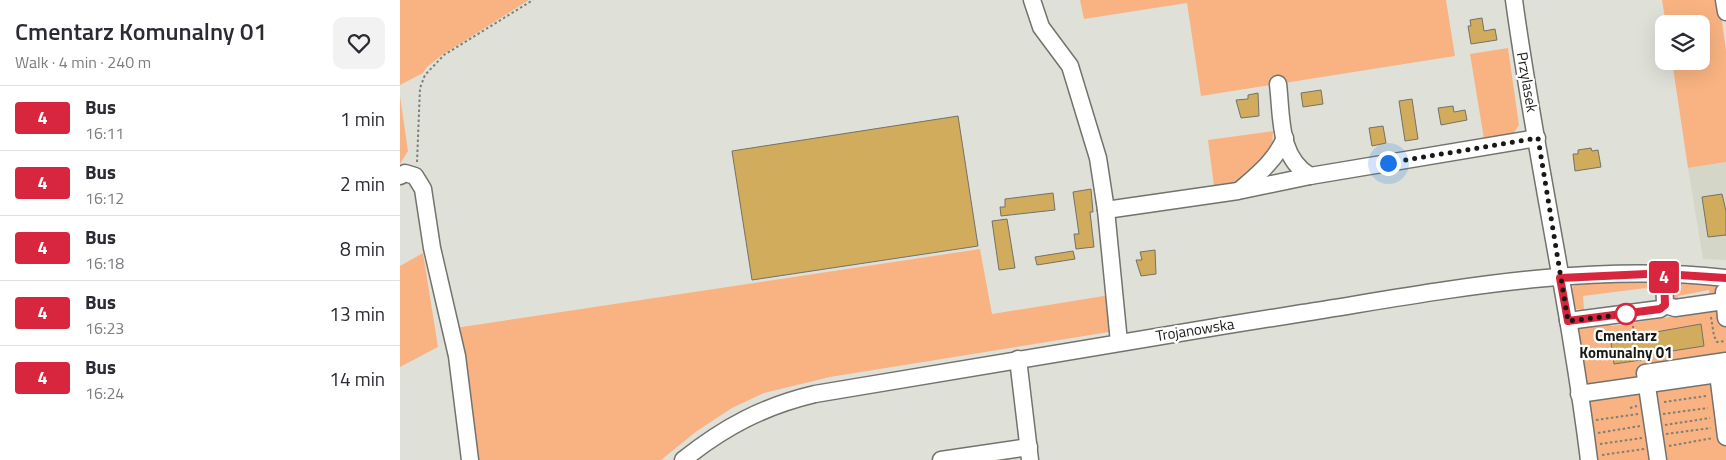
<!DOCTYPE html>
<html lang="en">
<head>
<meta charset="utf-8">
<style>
  body { margin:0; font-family:"Titillium Web",sans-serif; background:#f2f2f3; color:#2b2b33; height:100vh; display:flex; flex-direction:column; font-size:19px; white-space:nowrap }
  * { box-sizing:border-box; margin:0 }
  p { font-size:16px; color:#7c7c81 }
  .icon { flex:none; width:28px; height:28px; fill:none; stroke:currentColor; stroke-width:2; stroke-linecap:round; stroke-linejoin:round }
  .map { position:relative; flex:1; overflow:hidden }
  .drawer { display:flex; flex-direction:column; background:#fff; width:400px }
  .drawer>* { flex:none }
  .badge { padding:0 10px; border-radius:4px; font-size:18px; line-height:32px }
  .buttons { position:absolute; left:1255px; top:15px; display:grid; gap:10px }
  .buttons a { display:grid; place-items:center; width:55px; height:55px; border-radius:10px; background:#fff; box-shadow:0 5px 20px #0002; font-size:25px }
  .you { position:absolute; width:25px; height:25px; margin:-12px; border:4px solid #fff; border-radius:50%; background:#1a73e8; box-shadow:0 0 0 8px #1a73e833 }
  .map>.badge { position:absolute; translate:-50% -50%; box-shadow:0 0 0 2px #fff }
  .round { display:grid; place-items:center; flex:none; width:52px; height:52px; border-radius:10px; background:#f2f2f3 }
  .headline { display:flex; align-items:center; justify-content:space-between; height:85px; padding:0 15px }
  h1 { font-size:24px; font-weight:600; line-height:38px }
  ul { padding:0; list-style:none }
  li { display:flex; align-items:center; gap:15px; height:65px; padding:0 15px; border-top:1px solid #e1e1e2 }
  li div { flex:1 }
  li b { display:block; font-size:19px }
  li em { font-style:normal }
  li .badge { min-width:55px; font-weight:700; text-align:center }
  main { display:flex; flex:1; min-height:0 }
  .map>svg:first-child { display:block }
  .built { fill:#d4d7c8 }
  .green { fill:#f9b382 }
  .building { fill:#d0ac5c; stroke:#74716a }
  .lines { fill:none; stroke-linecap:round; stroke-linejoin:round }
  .minor-casing { stroke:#72736c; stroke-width:19 }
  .path { stroke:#7e7f79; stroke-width:2; stroke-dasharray:2.5 2.5; stroke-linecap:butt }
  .minor { stroke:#fff; stroke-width:16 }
  .line-casing { stroke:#fff; stroke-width:11 }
  .line { stroke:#d7263d; stroke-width:8 }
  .walk { stroke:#181815; stroke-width:5; stroke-dasharray:0 9 }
  .stop-dot { fill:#fff; stroke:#d7263d; stroke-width:2.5 }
  .labels { text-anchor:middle; stroke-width:4.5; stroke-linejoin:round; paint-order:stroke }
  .street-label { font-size:15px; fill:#181815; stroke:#fff }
  .stop-label { font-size:15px; font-weight:bold; fill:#181815; stroke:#fff }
</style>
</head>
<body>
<main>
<section class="drawer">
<div class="headline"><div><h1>Cmentarz Komunalny 01</h1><p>Walk · 4 min · 240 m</p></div><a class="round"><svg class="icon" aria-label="heart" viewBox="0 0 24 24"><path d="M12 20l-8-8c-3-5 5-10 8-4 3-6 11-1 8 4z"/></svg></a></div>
<ul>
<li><span class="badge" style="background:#d7263d;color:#fff">4</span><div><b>Bus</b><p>16:11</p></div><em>1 min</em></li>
<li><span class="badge" style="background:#d7263d;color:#fff">4</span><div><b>Bus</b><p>16:12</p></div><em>2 min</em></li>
<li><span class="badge" style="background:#d7263d;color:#fff">4</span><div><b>Bus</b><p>16:18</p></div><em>8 min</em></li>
<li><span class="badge" style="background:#d7263d;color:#fff">4</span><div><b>Bus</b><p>16:23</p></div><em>13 min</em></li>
<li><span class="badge" style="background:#d7263d;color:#fff">4</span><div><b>Bus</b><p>16:24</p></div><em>14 min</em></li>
</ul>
</section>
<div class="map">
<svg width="1326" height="460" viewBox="0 0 1326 460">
  <rect width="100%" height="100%" fill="#dfe1d9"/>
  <!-- built -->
  <path class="built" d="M1326,162V260L1303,259L1288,168Z"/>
  <!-- green -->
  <g class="green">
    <path d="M0,0H129L42,55L27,67L23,73L0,85Z"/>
    <path d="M680,0H1046L1055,56L801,96L787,3L684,19Z"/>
    <path d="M1262,0H1319L1326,50V162L1288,168L1272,61H1301V24H1266Z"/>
    <path d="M1108,48L1119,125L1113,134L1084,139L1070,54Z"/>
    <path d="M0,96L8,151L0,164Z"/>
    <path d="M873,131L872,148L842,183L814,186L808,140Z"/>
    <path d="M580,249L592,314L710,295L715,331L430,377L364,393L332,408L297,431L261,460H75L55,328Z"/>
    <path d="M23,253L38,347L0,367V266Z"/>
    <path d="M1256,279L1258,293L1251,294L1246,288L1183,296L1184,310L1176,309C1172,304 1170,292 1173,286L1180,284V281Z"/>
    <path d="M1277,282L1318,284L1320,294L1310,299L1309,290L1278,296V304L1272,300L1271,293Z"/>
    <path d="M1326,305V460H1196L1173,329L1209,324L1212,326L1308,311Z"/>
  </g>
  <!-- building -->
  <g class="building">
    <path d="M1082,18L1084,31L1095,29L1097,40L1071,44L1068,26H1071L1070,20Z"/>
    <path d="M921,90L923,104L903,107L901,93Z"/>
    <path d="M858,93L859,116L841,118L836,100L848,99V95Z"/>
    <path d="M1012,99L1018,139L1005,141L999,101Z"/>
    <path d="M1053,106L1054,112L1065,110L1067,120L1041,125L1038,108Z"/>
    <path d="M558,116L578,246L352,280L332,151Z"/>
    <path d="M983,126L986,143L972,146L969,128Z"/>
    <path d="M1191,148L1192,151L1198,150L1201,167L1175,171L1173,154H1178V150Z"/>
    <path d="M691,189L693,212H690L694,247L676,249L674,234H679L673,192Z"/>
    <path d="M653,193L655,210L601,216L600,207H605V199Z"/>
    <path d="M1322,194L1326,211V235L1308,237L1302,197Z"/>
    <path d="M607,219L615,268L599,270L592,221Z"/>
    <path d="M755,250L756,274L741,276L736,260H742L740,252Z"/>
    <path d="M673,251L675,259L637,265L635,257Z"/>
    <path d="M1301,324L1304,346L1240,356L1241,360L1214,364L1211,343L1240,338L1239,335Z"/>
  </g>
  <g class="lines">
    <defs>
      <g id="minor">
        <path d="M632,0L641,27L670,66L698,158L706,210L719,342"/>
        <path d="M1114,0C1135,154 1170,306 1189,460"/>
        <path d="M1324,0L1326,12"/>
        <path d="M878,84C882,117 878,157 910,176L1137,138"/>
        <path d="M0,176L5,173L15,176L23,189L32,248L57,356L70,460"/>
        <path d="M840,190C858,174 875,161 885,138"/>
        <path d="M706,210L838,191L910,176"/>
        <path d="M1324,292L1326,318"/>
        <path d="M1265,305L1275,308L1324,301"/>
        <path d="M1168,321L1260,309L1265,305L1264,274"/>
        <path d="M618,359L630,460"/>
        <path d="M1318,374L1326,437"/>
        <path d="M1179,394L1326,373"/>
        <path d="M283,460C324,427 364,406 415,394C577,366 740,339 903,313C1042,291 1185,262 1326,278"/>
        <path d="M541,460L629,447"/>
        <path d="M1258,460L1245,373L1326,361"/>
      </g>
    </defs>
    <!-- minor casing -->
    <use href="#minor" class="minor-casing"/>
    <!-- path -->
    <g class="path">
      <path d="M17,162L20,88L25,75L44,55L133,0"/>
      <path d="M1311,317L1314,336L1317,342L1326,341"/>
      <path d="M1233,326L1234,339"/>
      <path d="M1264,402L1306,396"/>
      <path d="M1230,408L1237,406"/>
      <path d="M1263,414L1308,408"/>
      <path d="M1196,420L1238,414"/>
      <path d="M1265,425L1310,418"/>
      <path d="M1198,433L1240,426"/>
      <path d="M1266,434L1311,428"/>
      <path d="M1200,444L1242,438"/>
      <path d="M1269,446L1313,438"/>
      <path d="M1202,455L1244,449"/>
    </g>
    <!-- minor -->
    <use href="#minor" class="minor"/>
  </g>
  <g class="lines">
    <defs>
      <path id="line" d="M1247,274L1160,278L1168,321L1260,309L1265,305L1264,274L1326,278"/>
    </defs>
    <!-- line casing -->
    <use href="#line" class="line-casing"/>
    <!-- line -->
    <use href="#line" class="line"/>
    <!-- walk -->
    <path class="walk" d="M988,163L1138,138L1168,321L1226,314"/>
  </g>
  <!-- markers -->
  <circle class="stop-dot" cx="1226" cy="314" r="10"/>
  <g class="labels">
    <!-- street labels -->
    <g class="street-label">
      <text transform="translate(1127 82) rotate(80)" y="5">Przylasek</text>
      <text transform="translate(795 330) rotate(-9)" y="5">Trojanowska</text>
    </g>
    <!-- stop labels -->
    <g class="stop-label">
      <text x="1226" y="341">Cmentarz<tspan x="1226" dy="17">Komunalny 01</tspan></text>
    </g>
  </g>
</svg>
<div class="buttons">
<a><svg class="icon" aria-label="layers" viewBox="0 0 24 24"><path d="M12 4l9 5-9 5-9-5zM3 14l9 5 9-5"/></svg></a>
</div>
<div class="you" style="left:988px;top:163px"></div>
<b class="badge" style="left:1264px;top:277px;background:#d7263d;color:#fff">4</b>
</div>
</main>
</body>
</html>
